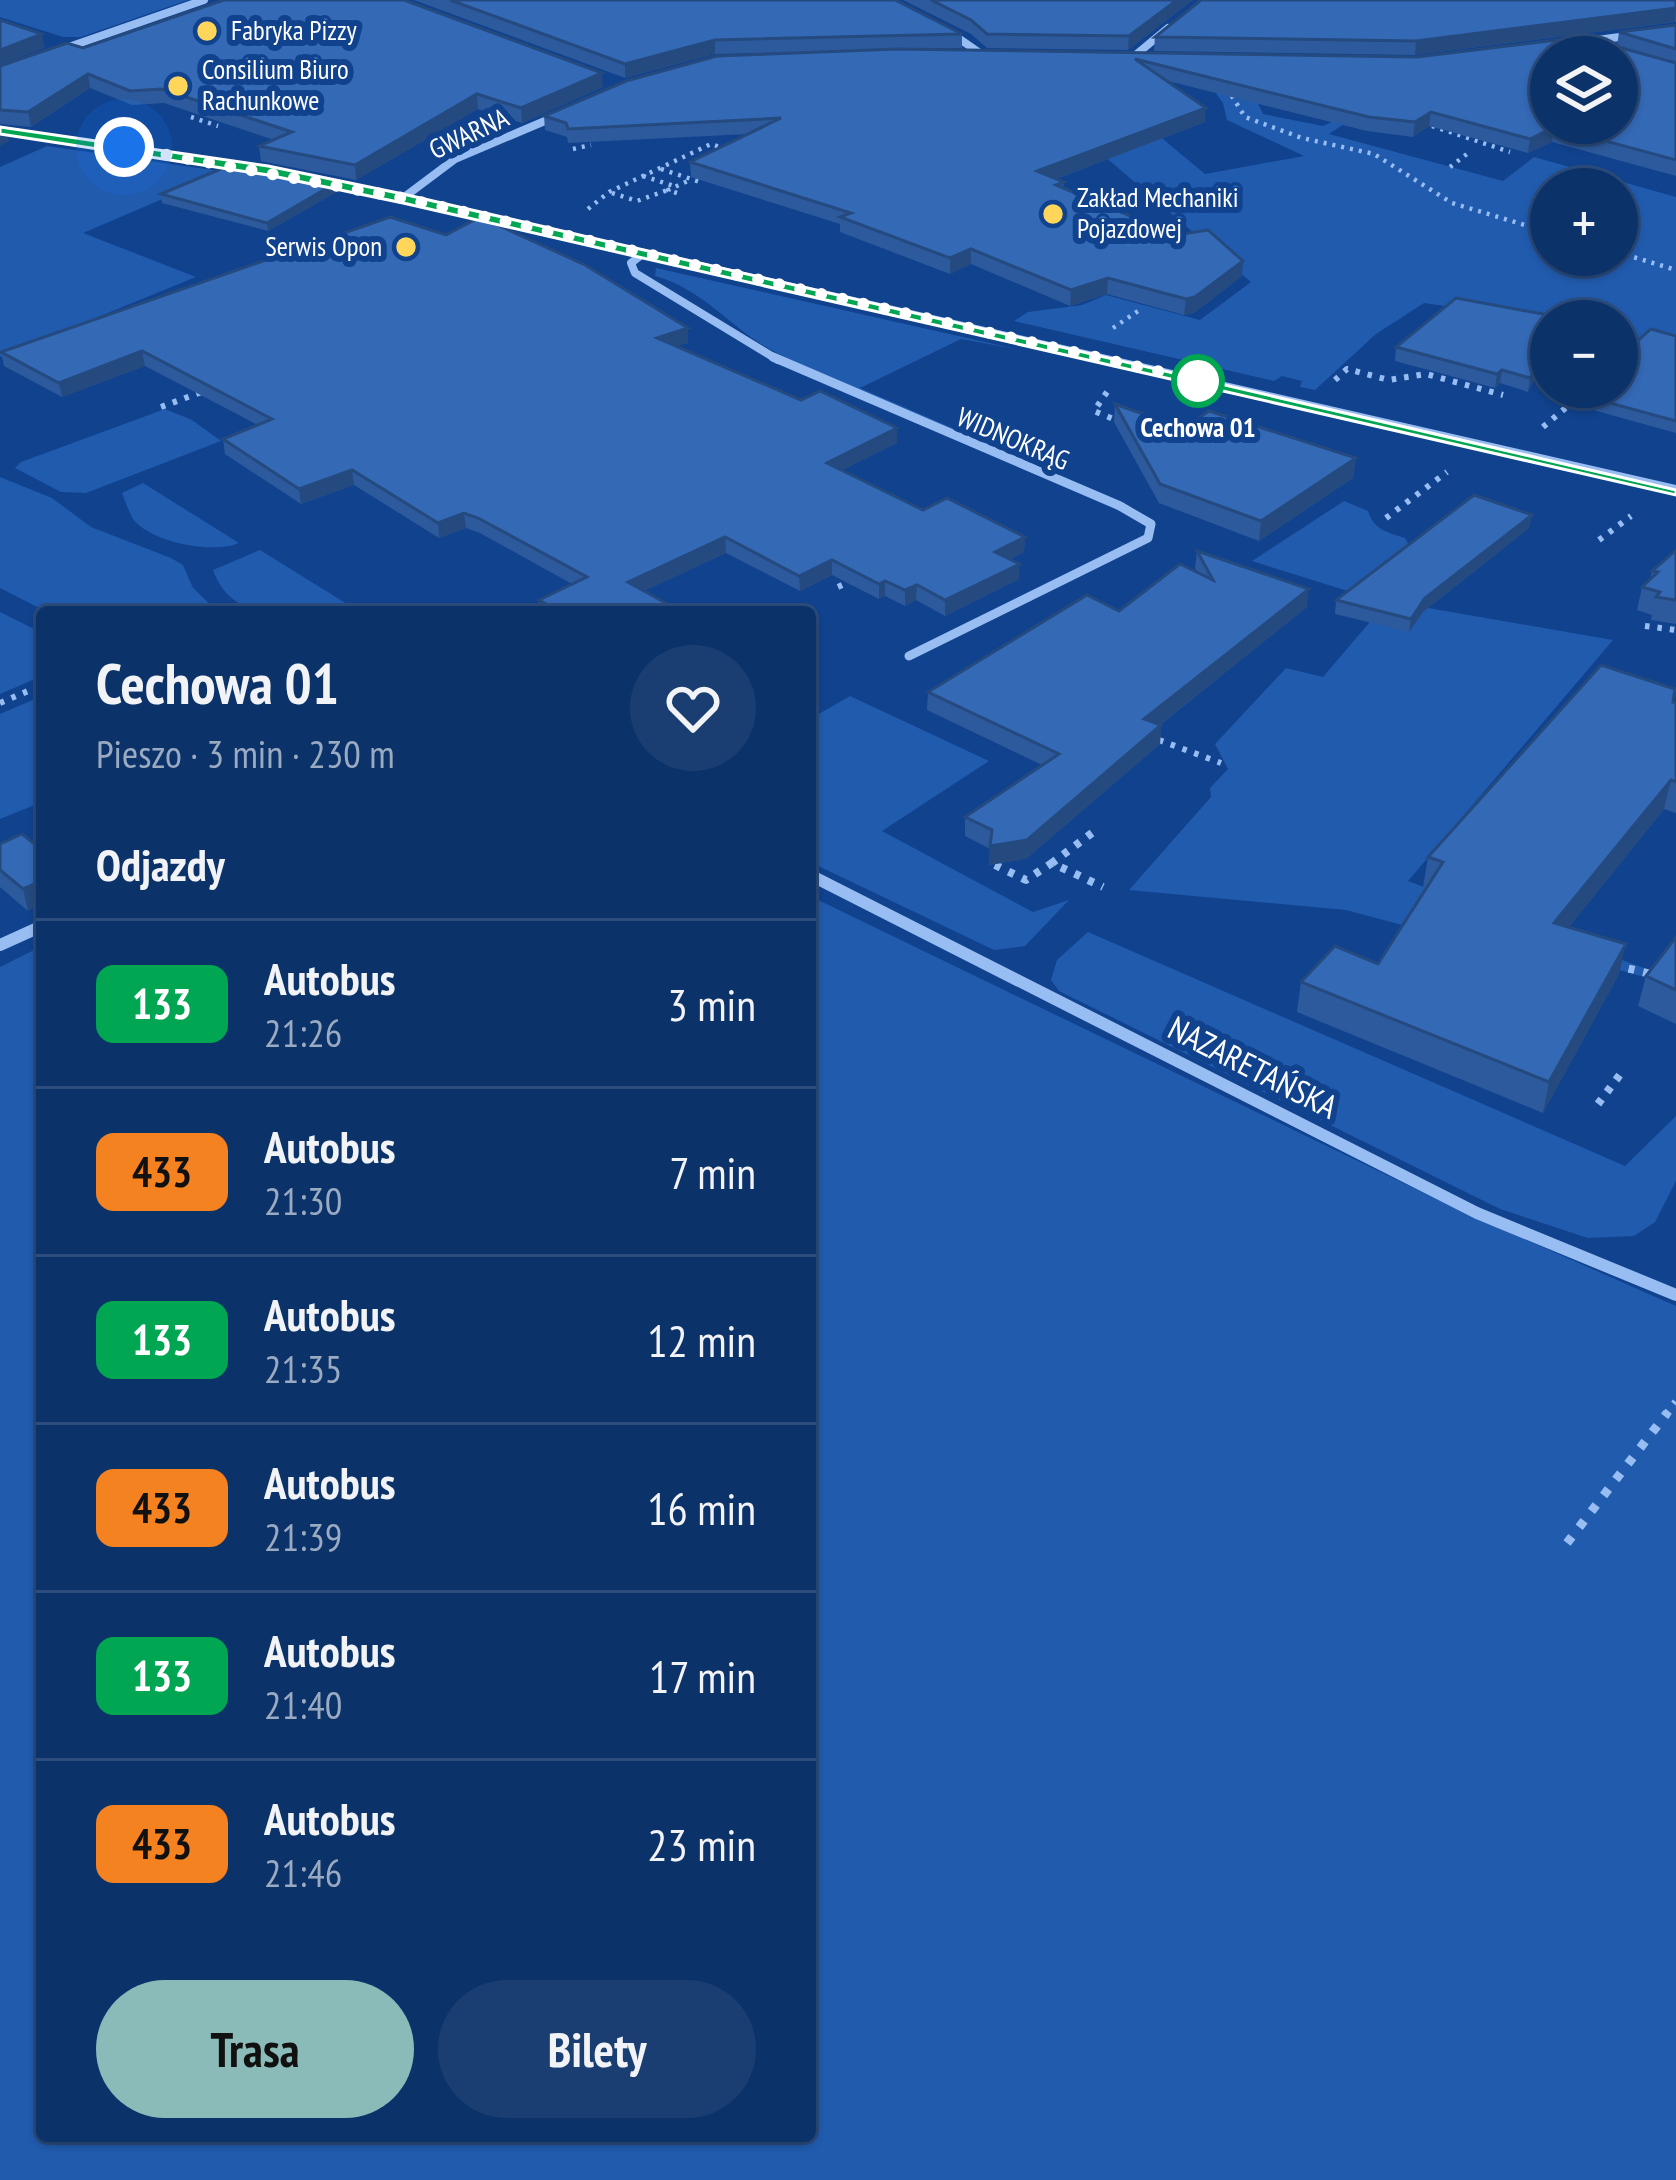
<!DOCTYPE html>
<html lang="pl">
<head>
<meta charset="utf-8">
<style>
  body { margin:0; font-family:"PT Sans Narrow",sans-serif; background:#1a3e72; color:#f1f3f6; height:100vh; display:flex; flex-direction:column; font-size:45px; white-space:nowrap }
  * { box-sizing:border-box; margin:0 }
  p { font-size:39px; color:#9aaac1 }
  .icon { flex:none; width:66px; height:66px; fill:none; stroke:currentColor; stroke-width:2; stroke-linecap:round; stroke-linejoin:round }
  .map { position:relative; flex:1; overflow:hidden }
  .side { position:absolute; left:36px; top:606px; width:780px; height:1536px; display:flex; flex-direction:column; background:#0c326a; border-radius:12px; box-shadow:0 3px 9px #0004,0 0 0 3px #2c4d7e }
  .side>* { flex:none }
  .badge { padding:0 24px; border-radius:18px; font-size:42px; line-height:78px }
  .controls { position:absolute; left:1530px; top:36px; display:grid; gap:24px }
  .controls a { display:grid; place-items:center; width:108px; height:108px; border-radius:50%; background:#0c326a; box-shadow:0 3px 9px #0004,0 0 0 3px #2c4d7e; font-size:60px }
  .you { position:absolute; width:60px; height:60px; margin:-30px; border:9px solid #fff; border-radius:50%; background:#1a73e8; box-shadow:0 0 0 18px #1a73e833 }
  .map>.badge { position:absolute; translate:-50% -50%; box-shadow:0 0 0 6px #fff }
  h2 { padding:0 60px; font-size:45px; line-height:108px }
  .round { display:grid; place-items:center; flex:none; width:126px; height:126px; border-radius:63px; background:#1a3e72 }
  .headline { display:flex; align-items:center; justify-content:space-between; height:204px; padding:0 60px }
  h1 { font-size:57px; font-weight:600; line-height:90px }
  .button { display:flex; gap:24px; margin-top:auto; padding:24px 60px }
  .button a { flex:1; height:138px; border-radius:72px; background:#8bbbb9; color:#111; font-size:48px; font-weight:600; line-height:138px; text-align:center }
  .button a+a { background:#1a3e72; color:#f1f3f6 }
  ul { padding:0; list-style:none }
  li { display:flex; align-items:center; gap:36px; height:168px; padding:0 60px; border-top:3px solid #2c4d7e }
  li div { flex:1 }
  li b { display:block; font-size:45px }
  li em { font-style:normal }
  li .badge { min-width:132px; font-weight:700; text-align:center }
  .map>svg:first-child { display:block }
  .green { fill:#215bae; fill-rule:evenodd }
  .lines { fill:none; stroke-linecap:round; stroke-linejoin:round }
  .path-far3 { stroke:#98bdf3; stroke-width:4.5; stroke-dasharray:3 6; stroke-linecap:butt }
  .path-far2 { stroke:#98bdf3; stroke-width:6; stroke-dasharray:4.5 8; stroke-linecap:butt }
  .path-far1 { stroke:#98bdf3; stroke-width:8; stroke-dasharray:6 9; stroke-linecap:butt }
  .path { stroke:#98bdf3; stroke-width:9; stroke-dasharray:8 12; stroke-linecap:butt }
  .minor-far2 { stroke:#98bdf3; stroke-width:8 }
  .minor-far1 { stroke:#98bdf3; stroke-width:9 }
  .minor { stroke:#98bdf3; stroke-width:12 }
  .tertiary { fill:#98bdf3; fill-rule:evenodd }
  .wall { fill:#2d5a9d }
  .shaded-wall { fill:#244a7f }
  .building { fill:#3469b6; stroke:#244a7f; stroke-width:3; fill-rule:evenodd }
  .line { fill:#00a651; stroke:#fff; stroke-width:3 }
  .walk { stroke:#fff; stroke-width:12; stroke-dasharray:0 21.6 }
  .poi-dot { fill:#ffd65a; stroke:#10428e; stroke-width:4.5 }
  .stop-dot { fill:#fff; stroke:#00a651; stroke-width:6 }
  .labels { text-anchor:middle; stroke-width:12; stroke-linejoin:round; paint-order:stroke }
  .far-poi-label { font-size:27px; fill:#fff; stroke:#10428e; text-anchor:start }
  .far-street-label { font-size:27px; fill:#fff; stroke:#10428e }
  .far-stop-label { font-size:27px; font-weight:bold; fill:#fff; stroke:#10428e }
  .street-label { font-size:33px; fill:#fff; stroke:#10428e }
</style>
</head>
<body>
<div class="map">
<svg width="1676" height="2180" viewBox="0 0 1676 2180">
  <rect width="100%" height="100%" fill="#10428e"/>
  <!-- green -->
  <g class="green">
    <path d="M0,0H188L81,37H63L0,17Z"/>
    <path d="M1200,71L1247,80L1263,114L1323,126L1378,101L1329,134L1503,181L1534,157L1676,197V344L1617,334V321H1551L1424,303L1376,334L1315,390L1300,387L1302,381L1282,376L1274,381L1014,321L1028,312L1082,305L1106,295L1200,320L1251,282L1075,131L1122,105L1205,174L1304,156L1227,120L1223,103ZM1551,189H1617V255H1551Z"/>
    <path d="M47,146L226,172L83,233L196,277L0,357V167Z"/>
    <path d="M656,268L1016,349L961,339L860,388L1029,461L1070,466L1027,462C944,428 859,395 779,354C733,332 706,290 655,276Z"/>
    <path d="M165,409L192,420L221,441L86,493L61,492L15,468L21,462Z"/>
    <path d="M0,477L52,498L91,527L171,558L183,565L193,588L218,612H47L0,588Z"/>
    <path d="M143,483L239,543C212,554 152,543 133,519C130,514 125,501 122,493Z"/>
    <path d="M1344,501L1368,511C1374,530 1387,532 1405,538L1414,553L1388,601L1613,640L1408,881L1660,974L1661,982L1413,910L1402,925L1346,910L1129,890L1211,797L1210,788L1228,769L1215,744L1286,668L1323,677L1386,603L1252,561Z"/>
    <path d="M260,550L360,612C305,612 235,631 213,570Z"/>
    <path d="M0,612L42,633V676L0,694Z"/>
    <path d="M42,696V802L0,819V714Z"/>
    <path d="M850,696L989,761L882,831L1033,912L1069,900L1025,946L994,950L810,862V719Z"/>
    <path d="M810,896L1461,1211L1676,1306V2180H0V967L42,946V2136H810Z"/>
    <path d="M1088,932L1625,1166L1676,1116V1181L1655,1222L1634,1236L1588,1238L1500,1209L1059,991L1051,980L1057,960Z"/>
  </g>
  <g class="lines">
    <!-- path-far3 -->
    <g class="path-far3">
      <path d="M1227,88L1245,117L1302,138L1374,154L1452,203L1551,233"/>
      <path d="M191,117L218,126"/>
      <path d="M1432,126L1510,152"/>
      <path d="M573,149L591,145"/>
      <path d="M1450,167L1467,154"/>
      <path d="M661,169L700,182"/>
      <path d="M643,176L674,186"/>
      <path d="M612,193L637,201L668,190"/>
      <path d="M677,193L668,190L690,180"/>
      <path d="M588,209L609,192L711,144L725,149"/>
      <path d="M1617,252L1676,270"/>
      <path d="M1113,328L1141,309"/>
    </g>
    <!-- path-far2 -->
    <g class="path-far2">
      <path d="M1335,380L1347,369L1389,380L1426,374L1503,395"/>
      <path d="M1107,392L1094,411L1116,420"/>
      <path d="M161,407L204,391"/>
      <path d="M1543,427L1569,405"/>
      <path d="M1386,518L1447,472"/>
      <path d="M1599,540L1631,516"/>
      <path d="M838,587L855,579"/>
      <path d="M1645,626L1676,630"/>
      <path d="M0,703L42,685"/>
      <path d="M1159,740L1221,763"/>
    </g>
    <!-- path-far1 -->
    <g class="path-far1">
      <path d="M1092,833L1052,863L1103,887"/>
      <path d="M995,865L1026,880L1052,863"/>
      <path d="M1614,965L1676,980"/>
      <path d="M1598,1104L1622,1072"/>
      <path d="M1665,1416L1676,1402"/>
    </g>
    <!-- path -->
    <path class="path" d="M1567,1543L1667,1413"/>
    <!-- minor-far2 -->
    <g class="minor-far2">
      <path d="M951,33L984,56"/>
      <path d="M1583,42L1634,35"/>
      <path d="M63,49L204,0"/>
      <path d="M1132,58L1168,28"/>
      <path d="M403,198L455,159L559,115"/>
      <path d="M644,253L631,263L635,273L778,360"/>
    </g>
    <!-- minor-far1 -->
    <path class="minor-far1" d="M773,357L1120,506L1151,524L1148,538L909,656"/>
    <!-- minor -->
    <g class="minor">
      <path d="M810,875L1477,1213L1676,1295"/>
      <path d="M0,945L42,926"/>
    </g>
    <!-- tertiary -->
    <path class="tertiary" d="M0,127L267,166L403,194L1676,485V495L403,202L267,174L0,135Z"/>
  </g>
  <!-- wall -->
  <g class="wall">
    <path d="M414,0H895L962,34V48L900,49L1676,63V176L1552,142L1528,153L1429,126L1413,137L1367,131L1168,81L1205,122L1056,179L1064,182L1063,188L1242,276L1194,313L1184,315L1107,294L1070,306L971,264L950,274L840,232V224L691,177L690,162L748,134L568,143L567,137L545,130L544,116L889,50L715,54L625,78Z"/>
    <path d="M903,0H1193L1128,50L987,48L971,34Z"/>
    <path d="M1676,0V22L1415,55L1154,51L1155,37Z"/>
    <path d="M1676,25V63L1617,46L1619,32Z"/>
    <path d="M0,66L603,87L522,123L478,109L356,180L261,161L259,146L274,140L164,103L132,105L90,88L31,127L0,124Z"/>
    <path d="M334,184L335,193L268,231L162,203L161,194Z"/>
    <path d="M1564,318L1563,321H1551L1528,392L1500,383L1495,388L1395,361L1396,347Z"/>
    <path d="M1676,336V433L1575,405L1577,394Z"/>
    <path d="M688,343L677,346L801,400L897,428V443L842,470L923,510L1025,537L1024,552L1010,559L1019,579L945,616L916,600L905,606L885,596L879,599L832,575L800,591L726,553L644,591L682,612H540L539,600L572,584L480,533L466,528L439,538L354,485L301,504L225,454L223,439L258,425L145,366L62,397L4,366L1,352Z"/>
    <path d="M1115,404L1183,428L1356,458L1353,478L1259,541L1159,503L1114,422Z"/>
    <path d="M1532,515L1529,528L1423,612L1409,632L1335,614L1336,600Z"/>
    <path d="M1676,550V624L1651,620L1652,615L1637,610L1642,587L1650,579L1652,571Z"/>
    <path d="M1197,551L1307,607L1160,725H1161L1160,744L1026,859L989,865L990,849L965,836V817L1042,765L927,710L928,692L1119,611L1197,572L1195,568Z"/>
    <path d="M1673,702L1676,703V813L1664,809L1569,927L1619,974L1543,1113L1297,1012L1301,982L1378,964L1426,888L1423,887L1428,857Z"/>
    <path d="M22,834L28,911L0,887V844Z"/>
    <path d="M1676,937V1024L1638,1006L1646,976Z"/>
  </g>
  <!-- shaded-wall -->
  <g class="shaded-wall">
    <path d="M1177,0H1193L1128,50L1129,36Z"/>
    <path d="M1676,8L1675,22L1415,55L1416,41Z"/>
    <path d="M42,34L45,48L0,65V50Z"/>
    <path d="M715,40V54L625,78V64Z"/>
    <path d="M602,73L603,87L522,123L521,108Z"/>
    <path d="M88,74L90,88L31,127L28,112Z"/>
    <path d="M477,94L478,109L356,180L355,165Z"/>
    <path d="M1206,108L1205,122L1037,186V171Z"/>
    <path d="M1431,112L1429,126L1413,137L1415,122Z"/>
    <path d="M6,126L9,141L0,146V130Z"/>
    <path d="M1554,127L1552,142L1528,153L1530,139Z"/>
    <path d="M334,184L335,193L268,231L267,223Z"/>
    <path d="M971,249V264L950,274V258Z"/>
    <path d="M1243,261L1242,276L1194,313L1184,315L1186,299Z"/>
    <path d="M1108,278L1107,294L1070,306L1071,290Z"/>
    <path d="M688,328V343L658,352L657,338Z"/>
    <path d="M1551,341V350L1528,392L1530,378Z"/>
    <path d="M142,351L145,366L62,397L59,383Z"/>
    <path d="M1502,370L1500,383L1495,388L1497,374Z"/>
    <path d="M897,428V443L827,478V463Z"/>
    <path d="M1356,458L1353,478L1259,541L1261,521Z"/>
    <path d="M352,470L354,485L301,504L299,489Z"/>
    <path d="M464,513L466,528L439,538L438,523Z"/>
    <path d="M1532,515L1529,528L1423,612L1409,632L1411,619L1425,598Z"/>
    <path d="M725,537L726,553L629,598L628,582Z"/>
    <path d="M1025,537L1024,552L994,567L995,552Z"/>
    <path d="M832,560V575L800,591L799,576Z"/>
    <path d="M1020,564L1019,579L945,616V600Z"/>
    <path d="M885,581V596L879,599V584Z"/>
    <path d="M917,585L916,600L905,606V590Z"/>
    <path d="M1309,589L1307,607L1143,738L1144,719Z"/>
    <path d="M1161,725L1160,744L1026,859L989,865L990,846Z"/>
    <path d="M1671,780L1664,809L1548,953L1554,923Z"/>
    <path d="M42,881V904L28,911L23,889Z"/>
    <path d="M1626,944L1619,974L1543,1113L1549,1082Z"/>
  </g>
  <!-- building -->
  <g class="building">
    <path d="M224,0H404L602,73L521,108L477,94L355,165L259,146L292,132L162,89L130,91L88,74L28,112L0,110V66L67,43L83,48Z"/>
    <path d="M450,0H895L962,34L715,40L625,64Z"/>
    <path d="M931,0H1177L1129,36L987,34L971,20Z"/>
    <path d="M1201,0H1676V8L1416,41L1155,37Z"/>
    <path d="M0,20L42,34L0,50Z"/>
    <path d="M1676,25V49L1619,32Z"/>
    <path d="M1582,37L1676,63V160L1554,127L1530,139L1431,112L1415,122L1369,117L1135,59L1206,108L1037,171L1064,182L1056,185L1176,235L1208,230L1243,261L1195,297L1186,299L1108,278L1071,290L971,249L950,258L840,217L851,213L690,162L781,118L568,129L566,123L544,116L626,81L717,56L897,49L1417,57ZM1551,57H1617V123H1551Z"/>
    <path d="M230,165L334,184L267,223L161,194Z"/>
    <path d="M390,217L446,235L480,217L585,265L688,328L657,338L801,400L820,391L897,428L827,463L923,510L947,498L1025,537L995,552L1020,564L945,600L917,585L905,590L885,581L879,584L832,560L799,576L725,537L628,582L682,612H560L539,600L587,577L478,518L464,513L438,523L352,470L299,489L223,439L272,419L142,351L59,383L1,352Z"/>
    <path d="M1456,298L1564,318L1562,321H1551V341L1530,378L1502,370L1497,374L1396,347Z"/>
    <path d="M1651,329L1676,336V421L1577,394L1585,387H1617V359Z"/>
    <path d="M1115,404L1183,428L1209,411L1356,458L1261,521L1160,484Z"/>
    <path d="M1474,495L1532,515L1425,598L1411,619L1336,600Z"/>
    <path d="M1676,550V600L1656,597L1660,592L1642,587L1658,572L1652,571Z"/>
    <path d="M1197,551L1309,589L1144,719L1161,725L1027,840L990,846L992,830L965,817L1059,754L928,692L1087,595L1119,611L1180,564L1213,580Z"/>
    <path d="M1601,665L1675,689L1673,702L1676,703V782L1671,780L1554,923L1626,944L1549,1082L1301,982L1335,946L1378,964L1443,862L1428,857Z"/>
    <path d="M22,834L42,850V881L23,889L0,870V844Z"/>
    <path d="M1676,937V990L1646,976Z"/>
  </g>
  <!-- line -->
  <path class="line" d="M0,127L268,166L403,194L1676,490V495L403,203L268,175L0,134Z"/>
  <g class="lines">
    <!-- walk -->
    <path class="walk" d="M124,147L403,198L1209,383L1198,381"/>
  </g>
  <!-- markers -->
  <g class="poi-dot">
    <circle cx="207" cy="31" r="12"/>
    <circle cx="178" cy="86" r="12"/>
    <circle cx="1053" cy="214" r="12"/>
    <circle cx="406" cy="247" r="12"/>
  </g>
  <circle class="stop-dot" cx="1198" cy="381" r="24"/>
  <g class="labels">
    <!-- far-poi labels -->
    <g class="far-poi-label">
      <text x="231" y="40">Fabryka Pizzy</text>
      <text x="202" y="79">Consilium Biuro<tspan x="202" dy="31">Rachunkowe</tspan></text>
      <text x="1077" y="207">Zakład Mechaniki<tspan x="1077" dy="31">Pojazdowej</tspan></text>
      <text x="382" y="256" text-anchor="end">Serwis Opon</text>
    </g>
    <!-- far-street labels -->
    <g class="far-street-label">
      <text transform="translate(469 134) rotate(-25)" y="9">GWARNA</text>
      <text transform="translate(1013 439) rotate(23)" y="9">WIDNOKRĄG</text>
    </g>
    <!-- far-stop labels -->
    <g class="far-stop-label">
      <text x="1198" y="437">Cechowa 01</text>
    </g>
    <!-- street labels -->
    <g class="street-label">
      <text transform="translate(1253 1067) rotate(27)" y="12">NAZARETAŃSKA</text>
    </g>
  </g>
</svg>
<div class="controls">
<a><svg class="icon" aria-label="layers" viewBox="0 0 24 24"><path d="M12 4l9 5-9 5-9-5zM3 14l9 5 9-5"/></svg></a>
<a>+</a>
<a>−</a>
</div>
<div class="you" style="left:124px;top:147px"></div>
<section class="side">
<div class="headline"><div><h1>Cechowa 01</h1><p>Pieszo · 3 min · 230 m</p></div><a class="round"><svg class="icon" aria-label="heart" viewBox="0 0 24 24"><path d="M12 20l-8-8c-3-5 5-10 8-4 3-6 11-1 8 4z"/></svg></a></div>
<h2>Odjazdy</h2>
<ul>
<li><span class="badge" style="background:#00a651;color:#fff">133</span><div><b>Autobus</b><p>21:26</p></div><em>3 min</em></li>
<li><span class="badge" style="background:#f58220;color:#111">433</span><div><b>Autobus</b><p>21:30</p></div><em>7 min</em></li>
<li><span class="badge" style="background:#00a651;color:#fff">133</span><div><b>Autobus</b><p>21:35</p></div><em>12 min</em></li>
<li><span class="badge" style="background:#f58220;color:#111">433</span><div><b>Autobus</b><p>21:39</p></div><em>16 min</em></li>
<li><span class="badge" style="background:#00a651;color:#fff">133</span><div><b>Autobus</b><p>21:40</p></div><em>17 min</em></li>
<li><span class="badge" style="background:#f58220;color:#111">433</span><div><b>Autobus</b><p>21:46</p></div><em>23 min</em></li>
</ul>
<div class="button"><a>Trasa</a><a>Bilety</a></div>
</section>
</div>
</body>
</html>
